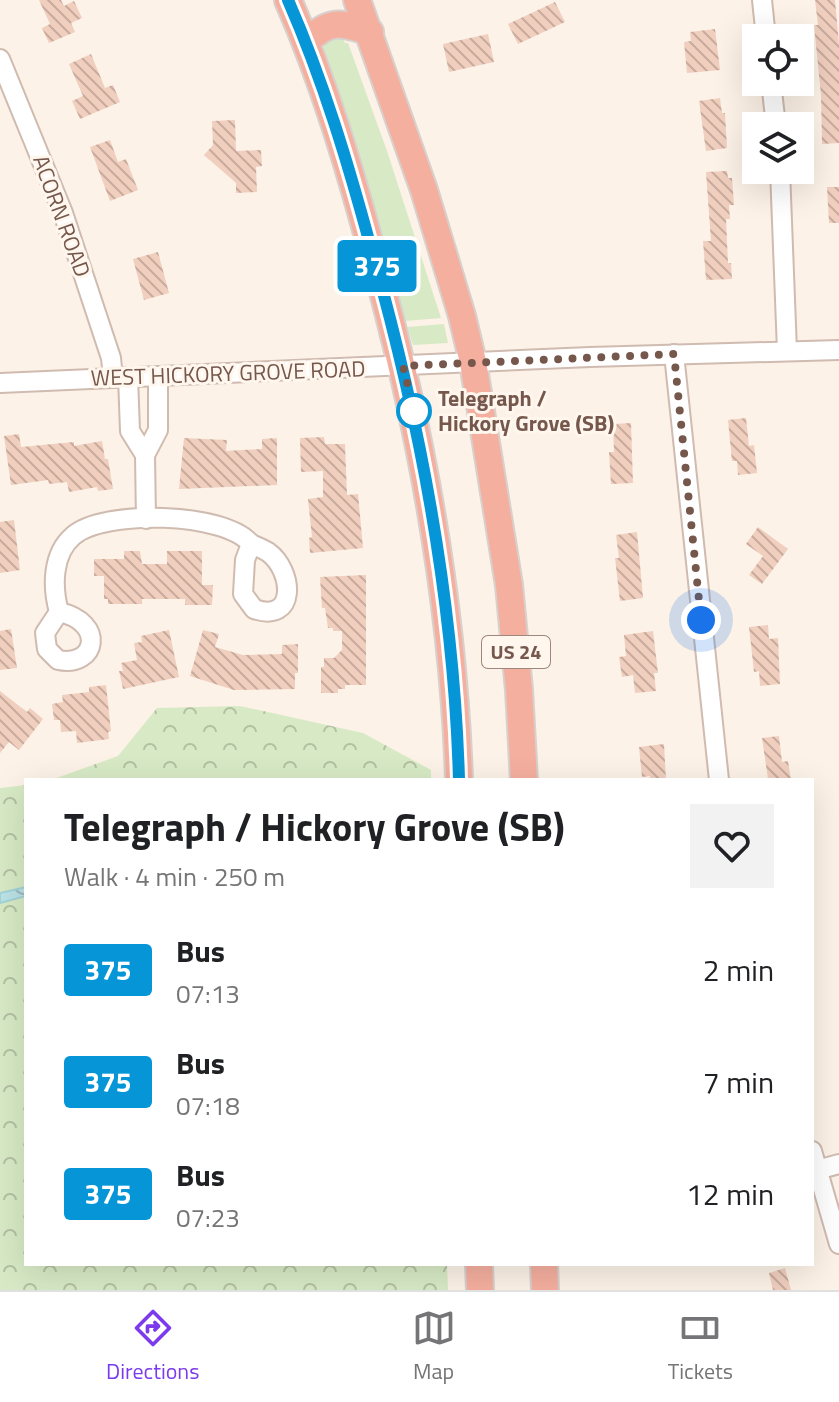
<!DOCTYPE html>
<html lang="en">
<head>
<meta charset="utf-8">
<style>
  body { margin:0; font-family:"Titillium Web",sans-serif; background:#f2f2f2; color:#202124; height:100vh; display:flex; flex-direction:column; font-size:30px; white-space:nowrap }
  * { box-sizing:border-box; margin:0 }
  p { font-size:26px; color:#757577 }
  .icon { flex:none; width:44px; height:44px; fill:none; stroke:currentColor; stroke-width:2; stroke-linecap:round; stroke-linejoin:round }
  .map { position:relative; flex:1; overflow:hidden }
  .drawer { position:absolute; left:24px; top:778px; width:790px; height:488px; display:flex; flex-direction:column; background:#fff; border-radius:0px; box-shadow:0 8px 32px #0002 }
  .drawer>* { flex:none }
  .badge { padding:0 16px; border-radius:6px; font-size:28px; line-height:52px }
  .tools { position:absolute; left:742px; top:24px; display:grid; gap:16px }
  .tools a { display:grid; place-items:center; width:72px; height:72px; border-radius:0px; background:#fff; box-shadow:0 8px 32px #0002; font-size:40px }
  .you { position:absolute; width:40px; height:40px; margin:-20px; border:6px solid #fff; border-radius:50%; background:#1a73e8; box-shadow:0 0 0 12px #1a73e833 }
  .map>.badge { position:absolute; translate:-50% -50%; box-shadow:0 0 0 4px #fff }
  .round { display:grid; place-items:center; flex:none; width:84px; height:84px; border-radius:0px; background:#f2f2f2 }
  .overview { display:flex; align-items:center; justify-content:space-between; height:136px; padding:0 40px }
  h1 { font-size:38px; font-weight:700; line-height:60px }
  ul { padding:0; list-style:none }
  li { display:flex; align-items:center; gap:24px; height:112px; padding:0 40px }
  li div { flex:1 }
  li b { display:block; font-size:30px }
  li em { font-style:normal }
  li .badge { min-width:88px; font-weight:700; text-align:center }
  .dock { display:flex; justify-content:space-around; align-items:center; height:112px; border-top:2px solid #e0e0e0; background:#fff; font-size:22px; color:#757577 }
  .dock a { display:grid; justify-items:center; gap:4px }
  .dock .selected { color:#7c3aed }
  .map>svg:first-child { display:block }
  .green { fill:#d7eac5 }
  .forest { fill:url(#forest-crowns) }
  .water { fill:url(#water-waves); stroke:#a2d3d7; stroke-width:2 }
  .building { fill:url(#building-back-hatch) }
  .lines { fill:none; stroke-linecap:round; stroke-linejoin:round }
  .minor-casing { stroke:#d0bbb0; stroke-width:22 }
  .highway-casing { stroke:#d8d0cd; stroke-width:30 }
  .minor { stroke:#fff; stroke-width:18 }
  .highway { stroke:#f5af9f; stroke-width:26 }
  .line-casing { stroke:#fff; stroke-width:18 }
  .line { stroke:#0696d7; stroke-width:12 }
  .walk { stroke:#75574c; stroke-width:8; stroke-dasharray:0 14.4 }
  .stop-dot { fill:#fff; stroke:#0696d7; stroke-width:4 }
  .labels { text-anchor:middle; stroke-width:6; stroke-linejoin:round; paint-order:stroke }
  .shield { fill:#fff6ed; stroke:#9e877c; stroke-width:2 }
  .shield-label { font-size:20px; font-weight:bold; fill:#75574c }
  .street-label { font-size:22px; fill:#75574c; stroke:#fff6ed }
  .stop-label { font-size:22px; font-weight:bold; fill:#75574c; stroke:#fff6ed; text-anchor:start }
</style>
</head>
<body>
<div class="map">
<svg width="839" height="1290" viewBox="0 0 839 1290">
  <defs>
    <pattern id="forest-crowns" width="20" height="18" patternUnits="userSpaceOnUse" patternTransform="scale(2)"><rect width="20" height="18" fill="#d7eac5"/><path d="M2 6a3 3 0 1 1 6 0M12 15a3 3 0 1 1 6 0" fill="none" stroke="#b3c0a2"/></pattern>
    <pattern id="water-waves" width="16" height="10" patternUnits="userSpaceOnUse" patternTransform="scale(2)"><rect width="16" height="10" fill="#bbe2e5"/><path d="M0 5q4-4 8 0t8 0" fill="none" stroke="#9dbabc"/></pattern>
    <pattern id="building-back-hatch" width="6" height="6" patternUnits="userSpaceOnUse" patternTransform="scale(2)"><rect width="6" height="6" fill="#f1cfbf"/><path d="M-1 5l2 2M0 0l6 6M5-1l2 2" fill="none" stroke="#c8ab9d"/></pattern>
  </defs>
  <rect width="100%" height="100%" fill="#fcf2e7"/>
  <!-- green -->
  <g class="green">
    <path d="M341,36L345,43H348L387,151L441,318L405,321L369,190L321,55L324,53L323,38Z"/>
    <path d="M444,324L448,343L413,345L407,327Z"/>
  </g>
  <!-- forest -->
  <g class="forest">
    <path d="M240,706L363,733L431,770V780H51L118,756L157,708Z"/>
    <path d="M26,785V887L0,893V788Z"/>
    <path d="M26,896V1264H447L448,1290H0V903Z"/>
  </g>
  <!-- water -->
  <path class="water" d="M26,887V896L0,903V893Z"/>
  <!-- building -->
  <g class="building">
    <path d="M39,0H61L64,6L74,1L82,18L71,23L75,32L49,43L42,28L50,24Z"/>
    <path d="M815,0H835L839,44V143L822,144L821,95L814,25H818Z"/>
    <path d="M555,2L565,22L518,44L508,24Z"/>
    <path d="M715,29L720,70L687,73L684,42L691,41L690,32Z"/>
    <path d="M488,34L494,62L449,72L443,44Z"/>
    <path d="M91,54L105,88L113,85L120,102L80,119L72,101L83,96L69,64Z"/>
    <path d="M720,98L722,113H725L727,148L706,151L699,101Z"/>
    <path d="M235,120L236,151L261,150L262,166L256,167L257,192L236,193V183L204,155L213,145L212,121Z"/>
    <path d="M110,140L118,162L126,159L138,190L110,201L90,147Z"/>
    <path d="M727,171L728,178H732L734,205H729L730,219H726L728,263H731L732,279L706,280L703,241H711L706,172Z"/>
    <path d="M827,187H839V223H829Z"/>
    <path d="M158,252L169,293L144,300L133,259Z"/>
    <path d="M746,418L749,446L754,445L757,473L738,475L737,461H732L728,420Z"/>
    <path d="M631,423L633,483L611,484L609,452H614L613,424Z"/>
    <path d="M19,434L21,447L74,442V446L102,441L105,459H108L113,489L98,491L97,487L69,492L67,482L49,484L48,480L11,485L4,436Z"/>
    <path d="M324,437L325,444H345L347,495L358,494L363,548L310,553L309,538L312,537L308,499L323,497V471L301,472L300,438Z"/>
    <path d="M184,438L227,440L226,451L262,449V439L277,438V485L179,489Z"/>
    <path d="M14,520L20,570L0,573V522Z"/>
    <path d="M758,527L788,549L762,584L749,575L763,556L746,544Z"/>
    <path d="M637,532L643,598L620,601L615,558H619L616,535Z"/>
    <path d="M124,551H140L142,564H167V551H202V585H213L212,605H185V599H142V604H108V599H104V576H94V559H124Z"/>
    <path d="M366,575V685H345V689H338V693H321V667H324V658H334L342,650V631H333V628H328L325,608H322L320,577Z"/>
    <path d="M768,625L769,639L778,638L780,684L760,686L759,671L754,672L749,627Z"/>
    <path d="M11,629L17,668L0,670V631Z"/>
    <path d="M169,630L179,677L123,689L119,671H123L121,663L137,660L134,643L142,642L141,636Z"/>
    <path d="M203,630L219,634L215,647L243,655L282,654V645L298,644V673H295V689L234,690L190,676Z"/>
    <path d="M653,631L658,673H654L656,691L635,693L633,675L622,677L619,657L626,656L624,635Z"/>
    <path d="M106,685L111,731L108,732L109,739L77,743L76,731L61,732L60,720H54L52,704L63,702L62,695L89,692V687Z"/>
    <path d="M0,691L27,712L30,708L43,719L19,750L9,742L0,753Z"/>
    <path d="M779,736L782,762L788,761L791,780L768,779L762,738Z"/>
    <path d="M664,744L666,780H650V776L642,777L639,747Z"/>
    <path d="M785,1268L791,1290H773L769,1273Z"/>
  </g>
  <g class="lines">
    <defs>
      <g id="minor">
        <path d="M762,0L766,38"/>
        <path d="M0,59L63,213L111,358L113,378"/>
        <path d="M771,82L776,126"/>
        <path d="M780,170L787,351"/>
        <path d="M674,354L719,780"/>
        <path d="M128,377L130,431L145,455"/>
        <path d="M0,383L590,357L839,350"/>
        <path d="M146,519L145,455L158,430V376"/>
        <path d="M251,544C256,546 263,549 268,552C294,571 297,624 254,609L243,594L245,560Z"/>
        <path d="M59,612C52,587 52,554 73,536C103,509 225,512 251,544"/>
        <path d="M59,612C106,622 97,668 58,660L47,649L45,633Z"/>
        <path d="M812,1151L839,1244"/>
        <path d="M817,1170L839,1164"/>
      </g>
      <g id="highway">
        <path d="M288,0C323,80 348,163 371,248C420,422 453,598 459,780"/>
        <path d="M357,0L424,190L462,316L473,362L509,585L519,690L524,780"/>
        <path d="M306,42C330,19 340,22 370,32"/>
        <path d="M479,1264L480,1290"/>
        <path d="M544,1264L545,1290"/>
      </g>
    </defs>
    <!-- minor casing -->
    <use href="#minor" class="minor-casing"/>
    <!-- highway casing -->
    <use href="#highway" class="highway-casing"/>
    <!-- minor -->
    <use href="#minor" class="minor"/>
    <!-- highway -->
    <use href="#highway" class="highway"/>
  </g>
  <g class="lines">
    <defs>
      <path id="line" d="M288,0C323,80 348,163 371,248C420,421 454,599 459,780"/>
    </defs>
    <!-- line casing -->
    <use href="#line" class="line-casing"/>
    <!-- line -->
    <use href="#line" class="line"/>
    <!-- walk -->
    <path class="walk" d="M414,411L403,366L674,354L701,620"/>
  </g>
  <!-- markers -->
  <circle class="stop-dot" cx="414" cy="411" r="16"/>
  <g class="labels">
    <!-- shield labels -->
    <rect class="shield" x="482" y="636" width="68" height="32" rx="6"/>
    <g class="shield-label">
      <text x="516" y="659">US 24</text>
    </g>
    <!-- street labels -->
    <g class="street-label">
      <text transform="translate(62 216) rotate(70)" y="8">ACORN ROAD</text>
      <text transform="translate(228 373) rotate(-2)" y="8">WEST HICKORY GROVE ROAD</text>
    </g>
    <!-- stop labels -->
    <g class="stop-label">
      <text x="438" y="406">Telegraph /<tspan x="438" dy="25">Hickory Grove (SB)</tspan></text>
    </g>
  </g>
</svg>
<div class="tools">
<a><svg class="icon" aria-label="locate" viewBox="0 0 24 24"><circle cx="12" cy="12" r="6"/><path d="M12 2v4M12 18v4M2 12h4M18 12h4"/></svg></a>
<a><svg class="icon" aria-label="layers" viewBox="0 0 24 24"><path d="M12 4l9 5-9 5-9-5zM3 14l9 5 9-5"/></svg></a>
</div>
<div class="you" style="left:701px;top:620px"></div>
<b class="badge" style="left:377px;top:266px;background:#0696d7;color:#fff">375</b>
<section class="drawer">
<div class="overview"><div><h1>Telegraph / Hickory Grove (SB)</h1><p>Walk · 4 min · 250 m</p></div><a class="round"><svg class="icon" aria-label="heart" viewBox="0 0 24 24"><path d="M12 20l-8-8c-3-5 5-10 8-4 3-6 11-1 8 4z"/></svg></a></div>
<ul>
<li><span class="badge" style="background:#0696d7;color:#fff">375</span><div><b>Bus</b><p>07:13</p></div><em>2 min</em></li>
<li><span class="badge" style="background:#0696d7;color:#fff">375</span><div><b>Bus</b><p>07:18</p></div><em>7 min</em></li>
<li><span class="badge" style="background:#0696d7;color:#fff">375</span><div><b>Bus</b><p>07:23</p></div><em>12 min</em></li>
</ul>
</section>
</div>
<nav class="dock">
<a class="selected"><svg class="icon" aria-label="directions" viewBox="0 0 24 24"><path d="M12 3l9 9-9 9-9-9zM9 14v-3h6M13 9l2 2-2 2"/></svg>Directions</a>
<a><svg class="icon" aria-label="map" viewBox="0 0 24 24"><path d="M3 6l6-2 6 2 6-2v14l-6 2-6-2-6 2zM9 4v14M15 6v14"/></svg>Map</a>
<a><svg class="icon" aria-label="tickets" viewBox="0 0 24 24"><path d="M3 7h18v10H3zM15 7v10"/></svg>Tickets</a>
</nav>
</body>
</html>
